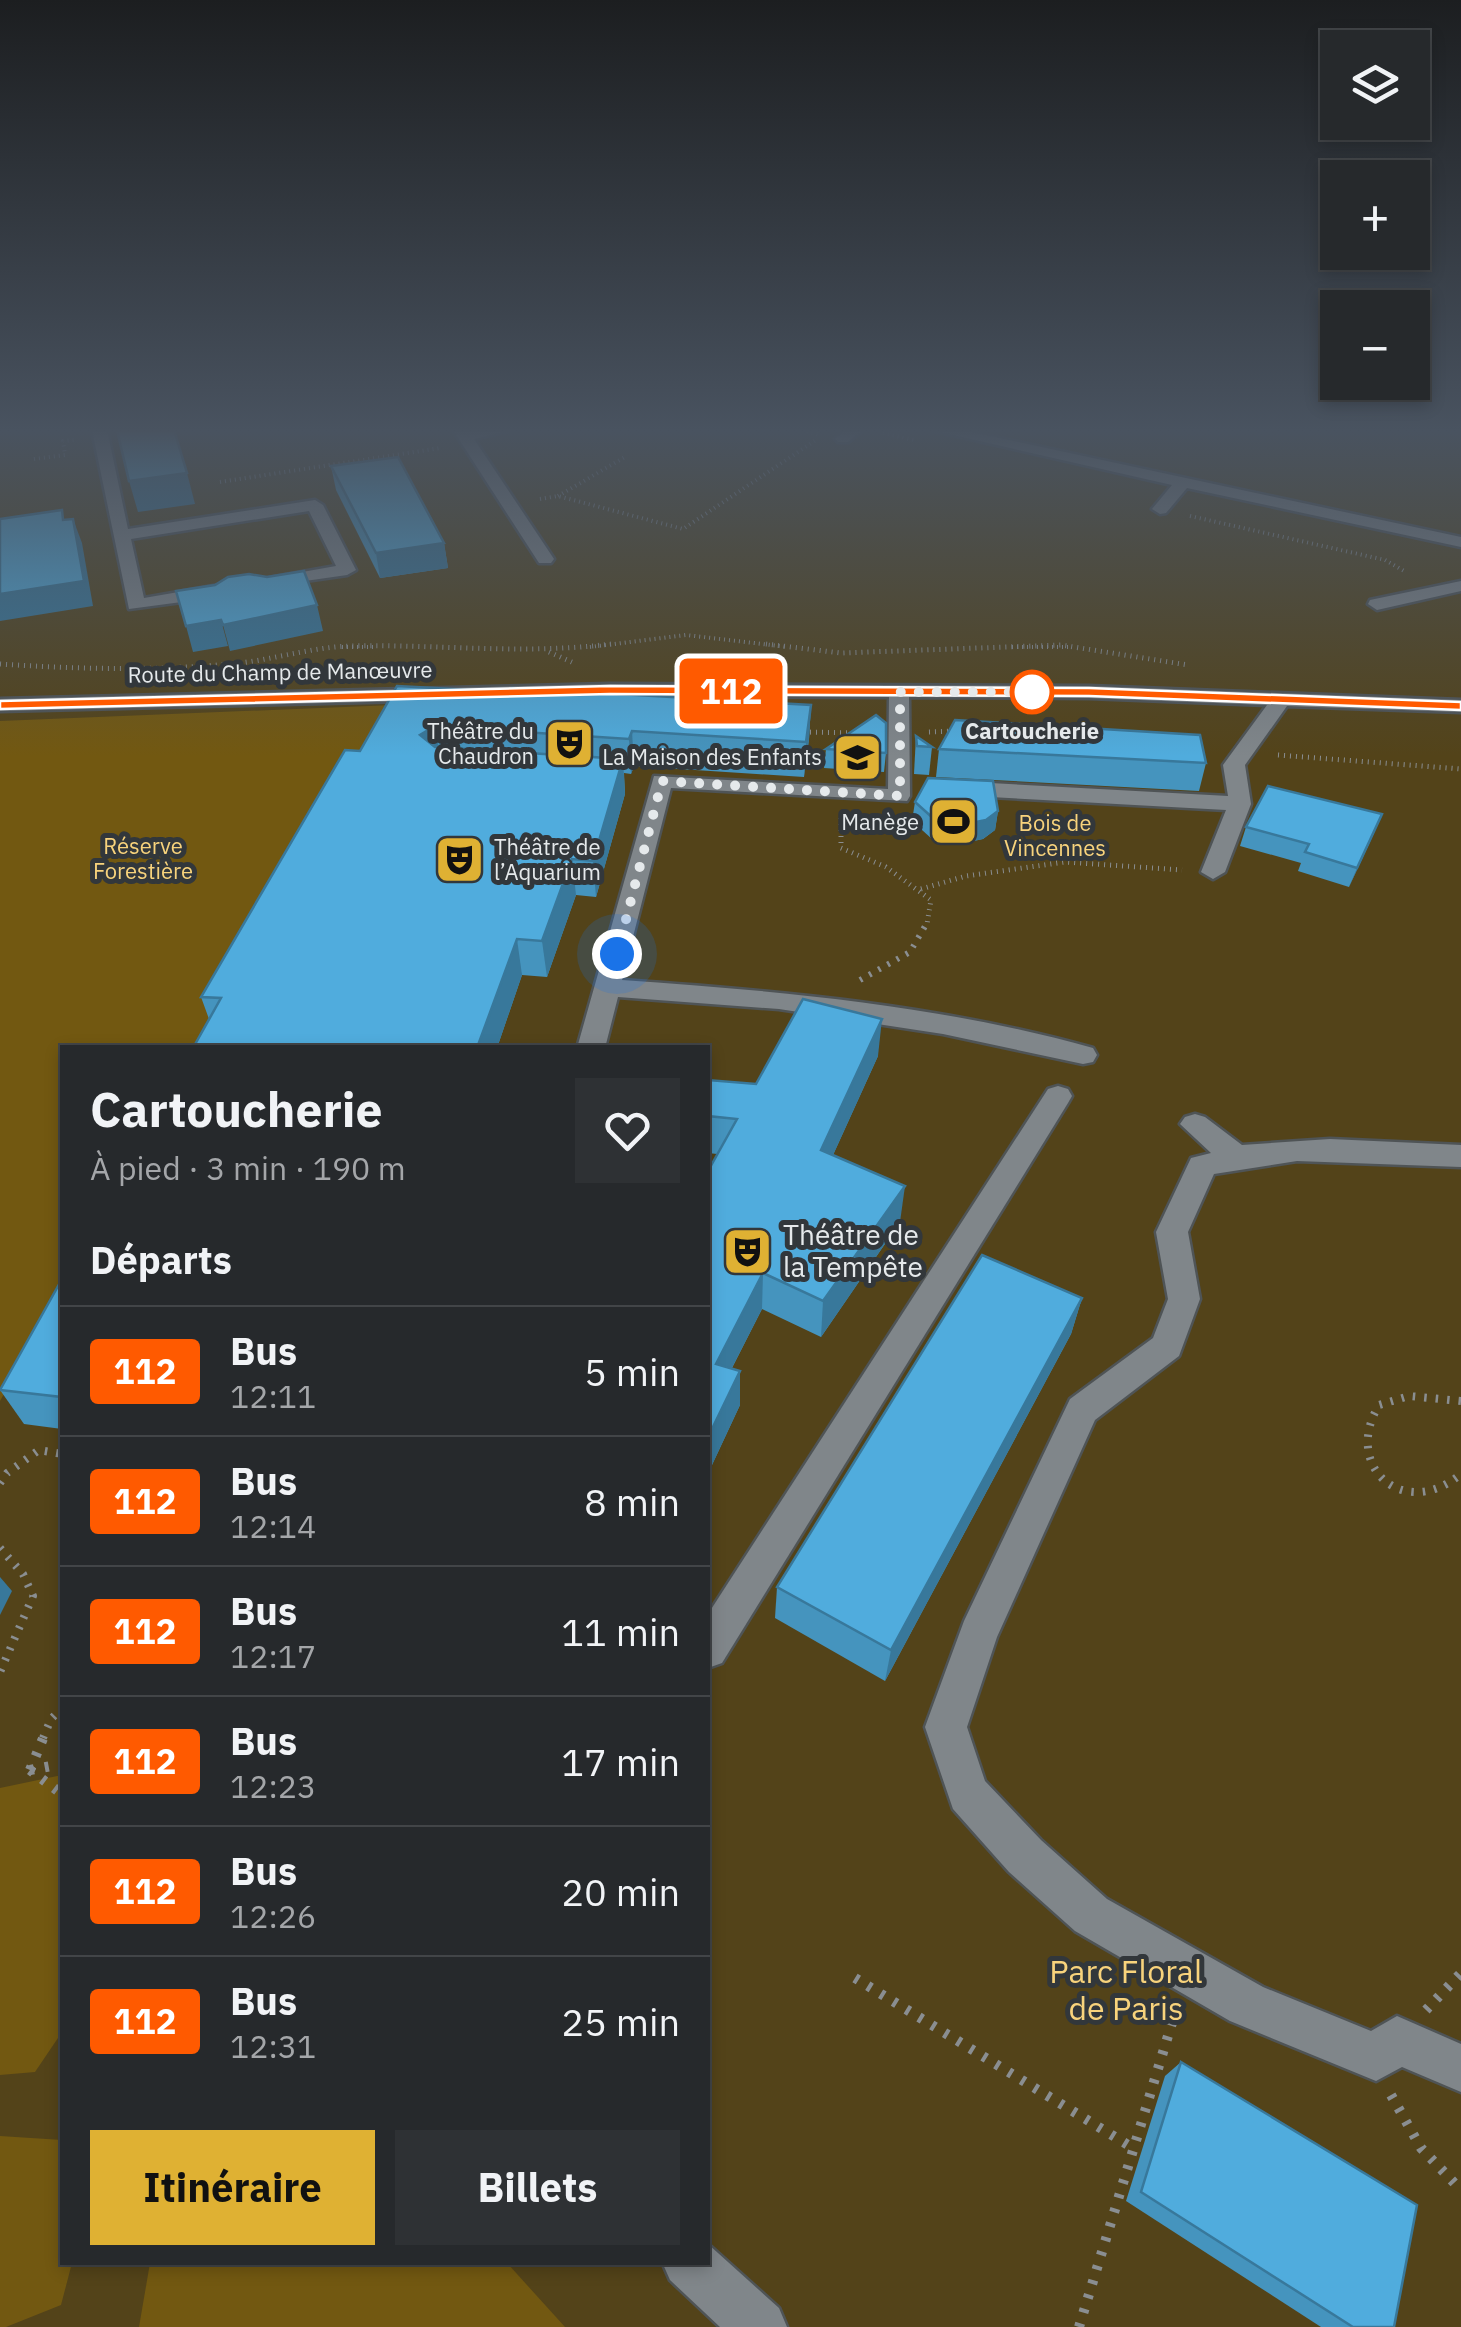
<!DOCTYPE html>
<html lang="fr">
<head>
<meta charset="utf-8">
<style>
  body { margin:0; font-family:"IBM Plex Sans",sans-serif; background:#2e3134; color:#f1f3f6; height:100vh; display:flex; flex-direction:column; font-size:38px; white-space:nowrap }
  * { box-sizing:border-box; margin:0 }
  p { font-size:32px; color:#a4a6a9 }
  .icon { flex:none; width:55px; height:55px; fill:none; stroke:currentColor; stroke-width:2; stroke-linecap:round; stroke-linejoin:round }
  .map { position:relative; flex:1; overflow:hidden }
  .panel { position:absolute; left:60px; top:1045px; width:650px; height:1220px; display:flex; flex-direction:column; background:#26292c; border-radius:0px; box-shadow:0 5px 15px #0003,0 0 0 2px #424548 }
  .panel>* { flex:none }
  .badge { padding:0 20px; border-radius:8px; font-size:35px; line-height:65px }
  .tools { position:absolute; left:1320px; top:30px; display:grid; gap:20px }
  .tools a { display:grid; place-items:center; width:110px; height:110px; border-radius:0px; background:#26292c; box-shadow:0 5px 15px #0003,0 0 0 2px #424548; font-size:50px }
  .you { position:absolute; width:50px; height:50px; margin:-25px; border:8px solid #fff; border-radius:50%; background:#1a73e8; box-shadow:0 0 0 15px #1a73e833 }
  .map>.badge { position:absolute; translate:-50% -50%; box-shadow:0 0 0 5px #fff }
  h2 { padding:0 30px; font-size:38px; line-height:90px }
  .round { display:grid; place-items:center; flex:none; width:105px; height:105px; border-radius:0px; background:#2e3134 }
  .head { display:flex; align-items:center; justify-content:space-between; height:170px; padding:0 30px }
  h1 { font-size:48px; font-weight:700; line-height:75px }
  .cta { display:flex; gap:20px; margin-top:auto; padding:20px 30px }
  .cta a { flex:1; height:115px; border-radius:0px; background:#dfb133; color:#111; font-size:40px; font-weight:700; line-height:115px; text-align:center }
  .cta a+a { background:#2e3134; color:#f1f3f6 }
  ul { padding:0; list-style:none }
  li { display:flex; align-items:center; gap:30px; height:130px; padding:0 30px; border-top:2px solid #424548 }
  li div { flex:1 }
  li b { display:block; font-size:38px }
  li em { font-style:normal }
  li .badge { min-width:110px; font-weight:700; text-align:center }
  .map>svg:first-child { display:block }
  .green { fill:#534319; fill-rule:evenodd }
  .forest { fill:#725811 }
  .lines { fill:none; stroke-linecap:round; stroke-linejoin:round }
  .minor-casing { stroke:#4f5456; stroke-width:5 }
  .path-far4 { stroke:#8a8e91; stroke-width:4; stroke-dasharray:1 4; stroke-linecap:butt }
  .path-far3 { stroke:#8a8e91; stroke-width:5; stroke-dasharray:1 5; stroke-linecap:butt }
  .path-far2 { stroke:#8a8e91; stroke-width:6; stroke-dasharray:2.5 8; stroke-linecap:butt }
  .path-far1 { stroke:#8a8e91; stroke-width:8; stroke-dasharray:2.5 9; stroke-linecap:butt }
  .path { stroke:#8a8e91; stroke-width:10; stroke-dasharray:4 11; stroke-linecap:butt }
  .minor { fill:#80868a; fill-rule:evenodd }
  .wall { fill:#4594be }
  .shaded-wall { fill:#38789b }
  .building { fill:#50acdd; stroke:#38789b; stroke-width:2.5 }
  .line { fill:#ff5a00; stroke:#fff; stroke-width:2.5 }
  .walk { stroke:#e5e9eb; stroke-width:10; stroke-dasharray:0 18 }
  .stop-dot { fill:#fff; stroke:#ff5a00; stroke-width:5 }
  .labels { text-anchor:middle; stroke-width:10; stroke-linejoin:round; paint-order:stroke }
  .far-street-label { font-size:22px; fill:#e5e9eb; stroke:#32373b }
  .far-poi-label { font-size:22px; fill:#e5e9eb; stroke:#32373b; text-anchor:end }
  .far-stop-label { font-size:22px; font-weight:bold; fill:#e5e9eb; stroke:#32373b }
  .far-park-label { font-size:22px; fill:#f8d37c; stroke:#32373b }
  .poi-label { font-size:28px; fill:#e5e9eb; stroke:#32373b; text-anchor:start }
  .near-park-label { font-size:32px; fill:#f8d37c; stroke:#32373b }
</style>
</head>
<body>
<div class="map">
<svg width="1461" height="2327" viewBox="0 0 1461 2327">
  <rect width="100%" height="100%" fill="#32373b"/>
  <!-- green -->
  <path class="green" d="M1461,430V2327H0V431ZM62,1048H708V2262H62Z"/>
  <!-- forest -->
  <g class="forest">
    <path d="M393,705L200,1047L62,1048V1290L0,1401V721Z"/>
    <path d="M62,1775V2032L35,2072L0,2075V1788Z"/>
    <path d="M0,2136L62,2140V2262L72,2263L61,2305L6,2327H0Z"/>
    <path d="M150,2263H507L565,2327H139Z"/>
  </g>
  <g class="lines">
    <defs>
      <g id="minor">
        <path d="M92,430H107L128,529L315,500L323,505L356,570L347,575L263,587V579L336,566L309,511L131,539L144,598L219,585L228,591L219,597L129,609Z"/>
        <path d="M453,430H511L474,439L554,559L551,563H539Z"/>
        <path d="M845,430H863L848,442H838L835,439Z"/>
        <path d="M931,430H962L1461,537V547L1187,488L1166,513L1160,514L1152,509L1172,485Z"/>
        <path d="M1461,581V591L1377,610L1368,604L1370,600Z"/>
        <path d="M609,684L1089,686L1461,700V712L1287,706L1245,765L1251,804L1225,872L1213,879L1201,872L1226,810L954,795L943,788L954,781L1228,796L1223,765L1267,705L1089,698L909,697L910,796L907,801L671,788L622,980C780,991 940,1005 1093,1048L1097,1055L1093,1062L1083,1064L943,1034L779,1009L618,997L605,1048H577L654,776L888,789L889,697L609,696L0,711V699Z"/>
        <path d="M1058,1086L1068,1089L1072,1096L1068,1103L722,1663L708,1668V1614L1048,1089Z"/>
        <path d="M1195,1114L1205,1117L1242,1145L1330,1139L1461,1145V1167L1297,1161L1214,1174L1188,1232L1200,1299L1179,1356L1095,1420L997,1637L967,1727L985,1781L1041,1840L1107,1899L1263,1987L1371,2031L1397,2016L1461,2044V2092L1402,2067L1376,2081L1230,2021L1075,1931L1009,1872L953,1809L925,1727L964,1621L1070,1399L1153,1338L1168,1299L1156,1232L1191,1158L1211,1153L1180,1124L1185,1117Z"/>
        <path d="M708,2244L779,2308L787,2327H720L670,2280L662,2262H708Z"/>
      </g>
    </defs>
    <!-- minor casing -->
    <use href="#minor" class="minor-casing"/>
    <!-- path-far4 -->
    <g class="path-far4">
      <path d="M802,430L820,435"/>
      <path d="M883,433L914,440"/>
      <path d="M34,459L65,455L63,441L74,440"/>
      <path d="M220,482L440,448"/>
      <path d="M558,496L625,457"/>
      <path d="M540,499L558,496L683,529L816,440"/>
      <path d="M1190,516L1385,560L1404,571"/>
      <path d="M342,647H374"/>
      <path d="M590,647L686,635L788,647"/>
      <path d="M1012,647H1072"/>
    </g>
    <!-- path-far3 -->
    <g class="path-far3">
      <path d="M766,644L841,653L1061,645L1188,665"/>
      <path d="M549,652L574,663"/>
      <path d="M0,664C77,669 153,671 229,664C270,661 310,647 351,646C439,644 521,655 611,644"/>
      <path d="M804,732L856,733"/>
      <path d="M929,732L956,731"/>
      <path d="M1278,755L1461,769"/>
      <path d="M841,818V848L886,867L931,900L927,924"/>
      <path d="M921,889L966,876L1065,862L1182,870"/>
    </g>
    <!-- path-far2 -->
    <path class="path-far2" d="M860,980L910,952L928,921"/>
    <!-- path-far1 -->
    <g class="path-far1">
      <path d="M1461,1401L1409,1396L1379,1405C1342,1466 1403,1522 1461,1474"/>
      <path d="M0,1483L7,1473L39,1450L62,1454"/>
      <path d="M0,1548L23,1574L33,1596L0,1672"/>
      <path d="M43,1738L51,1719L62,1708"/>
    </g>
    <!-- path -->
    <g class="path">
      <path d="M30,1770L44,1736"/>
      <path d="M30,1770L62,1794"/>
      <path d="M30,1770L62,1764"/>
      <path d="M855,1978L1133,2148"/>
      <path d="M1426,2010L1461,1973"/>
      <path d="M1391,2095L1421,2148L1461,2190"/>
      <path d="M1079,2327L1175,2013"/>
    </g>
    <!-- minor -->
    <use href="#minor" class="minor"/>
  </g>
  <!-- wall -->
  <g class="wall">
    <path d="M331,466L444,543L448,568L380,578L336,490Z"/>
    <path d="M510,692L811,705L809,739L804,777L634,766L631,774L624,773L625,794L596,897L576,895L547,977L522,975L497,1048H193L209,1019L201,997L360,751Z"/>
    <path d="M916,736L932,747L929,775L914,774Z"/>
    <path d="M826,749L886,753L884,772L824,768Z"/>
    <path d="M939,749L1206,763L1199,791L936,777Z"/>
    <path d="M915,802L998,811L995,830L983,839L959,844L932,839L912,821Z"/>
    <path d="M1246,827L1374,833L1349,887L1298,871L1301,863L1240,846Z"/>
    <path d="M878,1056L833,1155L900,1222L821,1337L762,1309L732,1368L740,1405L712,1465L708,1463V1171L717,1154L708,1153V1080L756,1084Z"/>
    <path d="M62,1279V1429L24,1424L0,1390Z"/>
    <path d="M1082,1298L1071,1334L885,1681L775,1618L777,1587Z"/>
    <path d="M1181,2062L1394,2327H1321L1126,2201L1165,2076Z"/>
  </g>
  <!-- shaded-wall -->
  <g class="shaded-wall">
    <path d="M187,473L195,504L138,512L129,481Z"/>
    <path d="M73,519L82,543L93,606L0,621V594Z"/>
    <path d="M444,543L448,568L380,578L376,553Z"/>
    <path d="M317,605L323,631L230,651L223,625Z"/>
    <path d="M221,620L228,646L193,652L186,626Z"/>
    <path d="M811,705L809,739L804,777L806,742Z"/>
    <path d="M435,726L441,760L420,735Z"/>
    <path d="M632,731L634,766L631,774L629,739Z"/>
    <path d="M623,759L625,794L596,897L593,861Z"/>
    <path d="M998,811L995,830L983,839L959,844L961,825Z"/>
    <path d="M1382,814L1374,833L1349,887L1357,868Z"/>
    <path d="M572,859L576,895L547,977L542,941Z"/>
    <path d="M517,939L522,975L497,1048H477Z"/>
    <path d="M882,1019L878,1056L819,1186L821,1150Z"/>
    <path d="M905,1186L900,1222L821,1337L823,1301Z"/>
    <path d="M763,1273L762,1309L716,1399V1364Z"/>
    <path d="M1082,1298L1071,1334L885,1681L891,1650Z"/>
    <path d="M740,1371V1405L712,1465L711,1431Z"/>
    <path d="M0,1577L12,1591L0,1615Z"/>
  </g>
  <!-- building -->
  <g class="building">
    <path d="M117,430H174L187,473L129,481Z"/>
    <path d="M398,457L444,543L376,553L331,466Z"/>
    <path d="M62,510L63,520L73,519L84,581L0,594V519Z"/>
    <path d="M304,571L317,605L223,625L221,620L186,626L176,591L215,585L228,577L249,574L267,577Z"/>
    <path d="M397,686L510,692L512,688L811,705L806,742L632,731L629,739L435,726L420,735L435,747L623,759L593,861L572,859L542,941L517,939L477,1048H193L221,998L201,997L345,750L360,751Z"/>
    <path d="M876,715L886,723V753L826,749Z"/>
    <path d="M955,720L1200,735L1206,763L939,749Z"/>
    <path d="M916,736L932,747L917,746Z"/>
    <path d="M928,778L993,781L998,811L986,820L961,825L934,819L915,802Z"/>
    <path d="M1268,786L1382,814L1357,868L1305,852L1309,844L1246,827Z"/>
    <path d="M803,999L882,1019L821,1150L905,1186L823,1301L763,1273L716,1364L740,1371L711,1431L708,1429V1171L737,1119L708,1116V1080L756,1084Z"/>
    <path d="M982,1255L1082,1298L891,1650L777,1587Z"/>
    <path d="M62,1279V1397L0,1390Z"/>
    <path d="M1181,2062L1417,2205L1394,2327H1353L1141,2192Z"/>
  </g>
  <!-- sky -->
  <linearGradient id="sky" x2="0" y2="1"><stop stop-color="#1c1e20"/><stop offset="0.57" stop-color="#495360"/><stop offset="1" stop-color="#495360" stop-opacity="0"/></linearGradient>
  <rect width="1461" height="756" fill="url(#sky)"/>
  <!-- line -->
  <path class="line" d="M610,686L1089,688L1461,702V710L1089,696L610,694L0,709V701Z"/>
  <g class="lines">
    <!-- walk -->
    <path class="walk" d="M617,954L662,781L900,796V692H1032"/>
  </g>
  <!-- icons -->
  <defs>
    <symbol id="theatre-square" viewBox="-11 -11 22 22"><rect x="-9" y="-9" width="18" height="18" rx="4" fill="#dfb133" stroke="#32373b"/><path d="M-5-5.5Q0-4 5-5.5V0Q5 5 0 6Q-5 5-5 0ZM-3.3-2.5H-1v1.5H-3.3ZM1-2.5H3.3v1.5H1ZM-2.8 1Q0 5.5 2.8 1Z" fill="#111"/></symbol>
    <symbol id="school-square" viewBox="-11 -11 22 22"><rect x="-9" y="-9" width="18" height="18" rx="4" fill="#dfb133" stroke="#32373b"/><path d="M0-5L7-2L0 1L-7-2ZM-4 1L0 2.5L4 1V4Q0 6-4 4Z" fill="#111"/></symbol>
    <symbol id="stadium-square" viewBox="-11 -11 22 22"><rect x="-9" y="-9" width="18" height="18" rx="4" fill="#dfb133" stroke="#32373b"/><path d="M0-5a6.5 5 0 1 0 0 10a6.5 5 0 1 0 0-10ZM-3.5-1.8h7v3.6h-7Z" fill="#111"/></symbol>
  </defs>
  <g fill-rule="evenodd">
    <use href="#theatre-square" x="542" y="716" width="55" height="55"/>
    <use href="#school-square" x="830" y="730" width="55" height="55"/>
    <use href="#stadium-square" x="926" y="794" width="55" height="55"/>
    <use href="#theatre-square" x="432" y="832" width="55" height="55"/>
    <use href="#theatre-square" x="720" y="1224" width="55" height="55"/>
  </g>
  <!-- markers -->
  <circle class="stop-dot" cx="1032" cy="692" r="20"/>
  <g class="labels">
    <!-- far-street labels -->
    <g class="far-street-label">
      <text transform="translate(280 672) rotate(-1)" y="8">Route du Champ de Manœuvre</text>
    </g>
    <!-- far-poi labels -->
    <g class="far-poi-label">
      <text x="534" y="739">Théâtre du<tspan x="534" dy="25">Chaudron</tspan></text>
      <text x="822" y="765">La Maison des Enfants</text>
      <text x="919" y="830">Manège</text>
      <text x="494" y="855" text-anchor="start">Théâtre de<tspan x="494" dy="25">l’Aquarium</tspan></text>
    </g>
    <!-- far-stop labels -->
    <g class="far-stop-label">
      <text x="1032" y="739">Cartoucherie</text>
    </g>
    <!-- far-park labels -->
    <g class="far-park-label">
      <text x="1055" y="831">Bois de<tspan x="1055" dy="25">Vincennes</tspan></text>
      <text x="143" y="854">Réserve<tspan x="143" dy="25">Forestière</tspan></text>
    </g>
    <!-- poi labels -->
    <g class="poi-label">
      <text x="783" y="1245">Théâtre de<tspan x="783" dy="32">la Tempête</tspan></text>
    </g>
    <!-- near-park labels -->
    <g class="near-park-label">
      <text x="1126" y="1983">Parc Floral<tspan x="1126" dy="37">de Paris</tspan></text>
    </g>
  </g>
</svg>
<div class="tools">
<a><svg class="icon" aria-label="layers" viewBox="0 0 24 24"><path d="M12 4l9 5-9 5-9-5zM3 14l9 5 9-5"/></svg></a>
<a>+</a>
<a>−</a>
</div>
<div class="you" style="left:617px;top:954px"></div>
<b class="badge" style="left:731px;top:691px;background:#ff5a00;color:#fff">112</b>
<section class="panel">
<div class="head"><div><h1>Cartoucherie</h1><p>À pied · 3 min · 190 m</p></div><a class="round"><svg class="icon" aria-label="heart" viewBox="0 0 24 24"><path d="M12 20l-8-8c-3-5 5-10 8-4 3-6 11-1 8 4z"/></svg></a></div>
<h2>Départs</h2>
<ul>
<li><span class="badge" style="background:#ff5a00;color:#fff">112</span><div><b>Bus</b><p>12:11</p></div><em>5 min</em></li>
<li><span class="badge" style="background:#ff5a00;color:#fff">112</span><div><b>Bus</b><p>12:14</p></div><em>8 min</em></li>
<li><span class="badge" style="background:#ff5a00;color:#fff">112</span><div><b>Bus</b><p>12:17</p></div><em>11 min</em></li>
<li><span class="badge" style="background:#ff5a00;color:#fff">112</span><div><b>Bus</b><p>12:23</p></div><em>17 min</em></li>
<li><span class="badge" style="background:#ff5a00;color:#fff">112</span><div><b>Bus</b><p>12:26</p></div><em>20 min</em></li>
<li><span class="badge" style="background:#ff5a00;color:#fff">112</span><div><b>Bus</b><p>12:31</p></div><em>25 min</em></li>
</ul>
<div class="cta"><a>Itinéraire</a><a>Billets</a></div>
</section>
</div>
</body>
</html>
